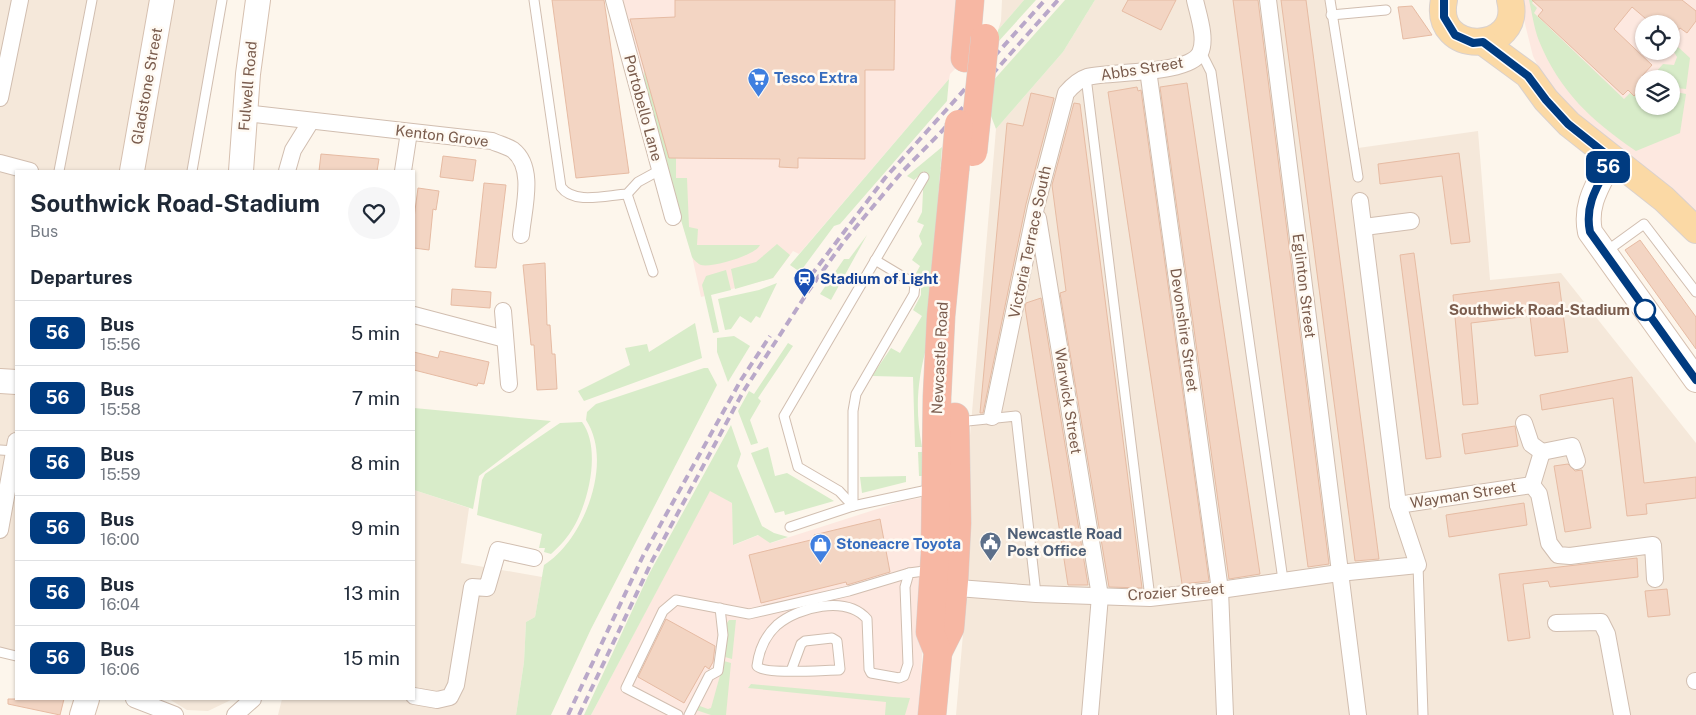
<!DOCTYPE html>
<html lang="en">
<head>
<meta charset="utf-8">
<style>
  body { margin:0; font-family:"Public Sans",sans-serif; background:#f6f6f7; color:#1f2937; height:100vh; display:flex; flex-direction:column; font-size:19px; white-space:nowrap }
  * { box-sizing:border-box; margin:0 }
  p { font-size:16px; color:#747a83 }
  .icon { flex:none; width:28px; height:28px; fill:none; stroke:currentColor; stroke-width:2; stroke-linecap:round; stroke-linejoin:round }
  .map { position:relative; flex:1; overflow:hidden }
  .drawer { position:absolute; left:15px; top:170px; width:400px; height:530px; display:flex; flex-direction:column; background:#fff; border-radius:0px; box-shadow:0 1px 4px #0004 }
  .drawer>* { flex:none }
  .badge { padding:0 10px; border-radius:8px; font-size:18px; line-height:32px }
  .tools { position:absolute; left:1635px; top:15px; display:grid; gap:10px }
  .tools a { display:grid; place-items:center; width:45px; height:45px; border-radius:50%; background:#fff; box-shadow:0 1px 4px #0004; font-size:25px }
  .map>.badge { position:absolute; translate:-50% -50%; box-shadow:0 0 0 2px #fff }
  h2 { padding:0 15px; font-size:19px; line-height:45px }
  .round { display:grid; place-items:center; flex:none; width:52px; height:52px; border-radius:26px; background:#f6f6f7 }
  .headline { display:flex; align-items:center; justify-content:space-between; height:85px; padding:0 15px }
  h1 { font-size:24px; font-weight:700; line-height:38px }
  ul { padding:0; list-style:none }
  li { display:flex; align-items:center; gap:15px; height:65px; padding:0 15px; border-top:1px solid #e0e1e3 }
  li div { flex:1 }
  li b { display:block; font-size:19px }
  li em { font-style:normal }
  li .badge { min-width:55px; font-weight:700; text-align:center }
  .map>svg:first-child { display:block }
  .residential { fill:#f5e8da }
  .commercial { fill:#fde8e0; fill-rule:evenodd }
  .green { fill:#d8ecc9 }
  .building { fill:#f3d5c3; stroke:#e6bba3 }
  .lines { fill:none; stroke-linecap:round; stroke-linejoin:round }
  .lane-casing { stroke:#d1beb0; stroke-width:11 }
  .street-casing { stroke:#d1beb0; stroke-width:18 }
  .secondary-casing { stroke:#d6c0b0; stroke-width:26 }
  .primary-casing { stroke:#dad1cd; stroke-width:28 }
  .highway-casing { stroke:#dad1cd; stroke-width:29 }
  .lane { stroke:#fff; stroke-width:9 }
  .street { stroke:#fff; stroke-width:16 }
  .secondary { stroke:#fff; stroke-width:24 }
  .primary { stroke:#fbd9a5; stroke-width:26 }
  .highway { stroke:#f7b7a3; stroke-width:28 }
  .rail { stroke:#b9a8c9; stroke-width:4; stroke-dasharray:8 5; stroke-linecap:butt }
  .highway-bridge-casing { stroke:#dad1cd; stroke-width:29; stroke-linecap:butt }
  .highway-bridge { stroke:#f7b7a3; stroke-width:28 }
  .line-casing { stroke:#fff; stroke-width:11 }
  .line { stroke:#003b80; stroke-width:8 }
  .stop-dot { fill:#fff; stroke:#003b80; stroke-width:2.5 }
  .labels { text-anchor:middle; stroke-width:5; stroke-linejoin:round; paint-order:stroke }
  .street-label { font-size:15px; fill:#7a5c4d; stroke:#fffaf3 }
  .shop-label { font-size:15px; font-weight:bold; fill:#366cbe; stroke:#fffaf3; text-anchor:start }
  .transit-label { font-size:15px; font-weight:bold; fill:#164399; stroke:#fffaf3; text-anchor:start }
  .stop-label { font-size:15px; font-weight:bold; fill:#7a5c4d; stroke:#fffaf3; text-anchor:end }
  .service-label { font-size:15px; font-weight:bold; fill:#4e5e75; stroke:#fffaf3; text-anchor:start }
</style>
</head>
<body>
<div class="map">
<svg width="1696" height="715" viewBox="0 0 1696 715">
  <rect width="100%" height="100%" fill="#fdf6ec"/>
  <!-- residential -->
  <g class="residential">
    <path d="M0,0H217L187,171H16V657L0,653Z"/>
    <path d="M1002,0H1024L998,30L1001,21Z"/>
    <path d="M1095,0H1331L1351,149L1478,131L1490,280L1561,273L1696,443V715H956L968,576L970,436L996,129L1063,52Z"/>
    <path d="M414,490L469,508L461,563L542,577L535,617L526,622L524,662L516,715H278L282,699H414Z"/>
    <path d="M169,699H233L208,711L187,710Z"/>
  </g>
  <!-- commercial -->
  <g class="commercial">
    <path d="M616,0H964L958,66L950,74L949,79L799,254L793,251L773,278L701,297L692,256Z"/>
    <path d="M1519,0H1696V219L1585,123L1562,99L1540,70L1533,56ZM1644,24H1671V51H1644ZM1644,79H1671V106H1644Z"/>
    <path d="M710,490L732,503L734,545L759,535L771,543L902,501L933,496L918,715H591Z"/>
  </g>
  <!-- green -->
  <g class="green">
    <path d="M1024,0H1036L998,42V30Z"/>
    <path d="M1065,0H1095L1063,52L996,129L988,108L992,82Z"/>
    <path d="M1529,0H1534L1532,3L1537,8L1534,13L1624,99L1630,93L1634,96L1643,86L1644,106H1671V91L1686,94L1680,133L1636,151C1592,121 1560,92 1539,41C1534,28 1532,13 1529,0Z"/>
    <path d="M1678,47L1690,58L1686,89L1675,88L1671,85V79H1664L1656,72L1663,64L1674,65L1677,57L1674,52Z"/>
    <path d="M644,69L669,158H676V178H687L689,227L698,229L697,245H760C756,255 712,268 701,265C698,264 694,260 692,257L645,99Z"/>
    <path d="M949,79L947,101L840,224L834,226L800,272L790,265Z"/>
    <path d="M942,147L927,345C917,382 915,409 922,447H915L913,377L872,376L891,348L900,353L922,316L913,310L921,295V279L915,275L920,266L912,260L922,244L919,236L924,225L917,222L922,212L924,171L914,180L907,176Z"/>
    <path d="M867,235L831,300L820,294L844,259H849Z"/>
    <path d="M777,244L790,255L773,278L735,289L731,269L756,262Z"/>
    <path d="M726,270L731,290L711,295L719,332L713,333L702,285L706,276Z"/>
    <path d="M777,283L760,318L756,316L751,323L740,316L731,329L725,330L718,299L759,290Z"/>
    <path d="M695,323L702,358L584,401L578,391L630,365L625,348L647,344L649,352Z"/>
    <path d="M734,336L750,346L728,382L717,352V338Z"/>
    <path d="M788,343L793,346L758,398L761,401L750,420L758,443L751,445L738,411L749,391L754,394Z"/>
    <path d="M704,368H708L717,385L591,629L551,715H516L524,662L526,622L535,617L544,565C584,540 614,462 586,420L587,412L596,404Z"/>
    <path d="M414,408L551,421L479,476L473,509L414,490Z"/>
    <path d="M582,422C603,450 587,512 567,537C563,543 557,548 551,554L544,552L545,548H539L542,534L477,515L482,480L485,474L560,423Z"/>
    <path d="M731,425L741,454L737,466L762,526L774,533L788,537L770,543L758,535L733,545L732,503L710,491L591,715H584L649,574Z"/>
    <path d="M768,447L775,476L787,473L834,501L785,515L784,511L775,513L751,453Z"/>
    <path d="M918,452H923L924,476H919Z"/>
    <path d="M906,476V482L862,493L860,477Z"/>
    <path d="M729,620H736L732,659L725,657V626Z"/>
    <path d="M724,661L731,663L726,715H711L696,710L697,705L708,709L711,708Z"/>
    <path d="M751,684L893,697L910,698L905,715H885L886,702L748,688Z"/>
  </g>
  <!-- building -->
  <g class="building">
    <path d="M552,0H604L629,173L576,178Z"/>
    <path d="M675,0H895L894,70H865V159L798,158V168L779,167L780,159L669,158L630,19L675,17Z"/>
    <path d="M1128,0H1176L1161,30L1122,11Z"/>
    <path d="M1233,0H1258L1329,564L1308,567Z"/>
    <path d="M1281,0H1306L1379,559L1355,561Z"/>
    <path d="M1532,0H1682L1696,11V21L1687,33L1680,28L1671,40V24H1652L1632,7L1614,29L1652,65L1642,76L1645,79L1644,85L1634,96L1628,90L1623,95L1538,16L1543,10Z"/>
    <path d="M1412,6L1432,35L1403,39L1398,7Z"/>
    <path d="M1187,83L1260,574L1229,579L1160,87Z"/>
    <path d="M1137,87L1138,91L1141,90L1209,581L1182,584L1108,92Z"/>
    <path d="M1031,93L1054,98L1026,204L983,413H980L1007,123L1023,126Z"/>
    <path d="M1074,103L1080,104L1142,588L1109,587L1060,293L1066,291L1052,185Z"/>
    <path d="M1459,153L1470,242L1451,244L1442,176L1380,184L1378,164Z"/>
    <path d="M321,154L379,159L377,171H319Z"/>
    <path d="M443,156L476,160L473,181L440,177Z"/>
    <path d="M484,183L506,185L496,268L475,267Z"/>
    <path d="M418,188L439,191L436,210L433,209L429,250L414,248V218Z"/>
    <path d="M1640,240L1696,317V349L1625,250Z"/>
    <path d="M1414,253L1441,457L1426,459L1400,255Z"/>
    <path d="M545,263L547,325H550L552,354H555L557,389L537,390L534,345H531L523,265Z"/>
    <path d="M1559,282L1568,352L1535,356L1530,316L1471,323L1478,404L1463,405L1453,295Z"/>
    <path d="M452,289L491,292L490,308L451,305Z"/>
    <path d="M1041,298L1088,585H1068L1025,307L1026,303Z"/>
    <path d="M440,351L489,362L484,384L478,383L477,386L414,370V352L438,358Z"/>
    <path d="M1632,377L1644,483L1696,477V498L1646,504L1647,514L1627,516L1613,398L1542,410L1540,395Z"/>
    <path d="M1515,426L1518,446L1465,454L1462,434Z"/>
    <path d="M1568,464L1575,471L1582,470L1591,528L1565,532L1554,466Z"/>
    <path d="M1524,503L1527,525L1449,537L1446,515Z"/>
    <path d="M880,519L890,572L847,585L846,582L761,603L749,555L815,539L814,535Z"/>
    <path d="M1637,558L1638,577L1550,587L1548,581L1523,584L1530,638L1508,641L1499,574Z"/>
    <path d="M1667,589L1670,615L1648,617L1645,591Z"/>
    <path d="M666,619L715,646L713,662L709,669L705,666L684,703L638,677Z"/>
    <path d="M8,699H64L60,715L8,704Z"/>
  </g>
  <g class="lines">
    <defs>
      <g id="lane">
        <path d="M534,0L561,187C574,205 607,195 627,194L638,182L660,170"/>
        <path d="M1330,0L1358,177"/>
        <path d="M1331,15L1386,10"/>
        <path d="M1201,52L1211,72L1283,580"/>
        <path d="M1086,77L1150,598"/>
        <path d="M59,171L92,0"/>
        <path d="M192,171L222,0"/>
        <path d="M627,194L653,272"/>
        <path d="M1604,253L1644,224L1696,292"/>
        <path d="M958,422L1016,416L1036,594"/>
        <path d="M0,450L15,451"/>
        <path d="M853,506L839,491L798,467L784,416L924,177"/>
        <path d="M853,506V411L856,394L914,294L915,284L875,260"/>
        <path d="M790,527L853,506L932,489"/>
        <path d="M1418,565L1423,715"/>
        <path d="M0,652L16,656"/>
        <path d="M791,671L801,644L805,641L832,638L837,641L840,669L839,670C825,670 763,675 757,666C759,650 765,636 777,625C798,607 846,595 867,619L869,669L871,673L899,678L904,676L908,664L905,587L909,573L932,570"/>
        <path d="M678,715L626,688L663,611L676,600L749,614L849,591L909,573"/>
        <path d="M689,715L709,676L718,671L723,635L720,608"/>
      </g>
      <g id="street">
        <path d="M614,0L673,217"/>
        <path d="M1268,0L1358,715"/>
        <path d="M1148,70L1220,590L1225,715"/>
        <path d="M0,98L20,0"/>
        <path d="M245,113L492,141C498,144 507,146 513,150C536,168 523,210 521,235"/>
        <path d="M0,163L30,171"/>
        <path d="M287,171L293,150L311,121"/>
        <path d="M403,171L409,132"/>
        <path d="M1038,218L1100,596L1090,715"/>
        <path d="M1364,227L1411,221"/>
        <path d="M503,311L509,384"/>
        <path d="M414,315L505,339"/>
        <path d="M992,417L1036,207L1066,93C1072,86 1078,80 1087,77C1110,71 1189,75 1200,53C1207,39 1198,14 1195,0"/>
        <path d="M1524,423L1531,444L1542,452"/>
        <path d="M1542,452L1572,446L1577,461"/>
        <path d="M1532,485L1542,452"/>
        <path d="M1398,505L1532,485L1539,494L1549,543L1558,555L1570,556L1653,545L1655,579"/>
        <path d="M0,530L16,441"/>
        <path d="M945,587L1036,594L1150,598L1220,590L1339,573L1418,565L1398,505L1360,201"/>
        <path d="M1556,623L1601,622L1607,634L1622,715"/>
        <path d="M1695,681H1696"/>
        <path d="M414,696L437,700L450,697L456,685L472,587L487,588L498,550L534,558"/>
        <path d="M134,699L175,715"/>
        <path d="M235,715L253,699"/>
      </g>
      <g id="secondary">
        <path d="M1611,159C1599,184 1584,203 1590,232L1696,380"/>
        <path d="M132,171L162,0"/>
        <path d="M241,171L248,74L258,0"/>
        <path d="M0,381L16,382"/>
        <path d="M82,715L87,699"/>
      </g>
      <g id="primary">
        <path d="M1444,0C1432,57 1524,54 1510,0"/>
        <path d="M1483,42L1528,75L1546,100L1569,124L1664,199L1696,230"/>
      </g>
      <g id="highway">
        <path d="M965,58L970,0"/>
        <path d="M938,652L950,628L954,581L957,523L955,417"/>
        <path d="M932,715L938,652L930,632L935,554L937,397L941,316L955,170"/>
      </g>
    </defs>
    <!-- lane casing -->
    <use href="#lane" class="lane-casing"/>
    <!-- street casing -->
    <use href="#street" class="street-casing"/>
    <!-- secondary casing -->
    <use href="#secondary" class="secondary-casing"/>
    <!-- primary casing -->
    <use href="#primary" class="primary-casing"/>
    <!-- highway casing -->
    <use href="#highway" class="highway-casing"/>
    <!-- lane -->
    <use href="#lane" class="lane"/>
    <!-- street -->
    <use href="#street" class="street"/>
    <!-- secondary -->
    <use href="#secondary" class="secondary"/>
    <!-- primary -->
    <use href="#primary" class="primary"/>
    <!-- highway -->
    <use href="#highway" class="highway"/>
    <!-- rail -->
    <g class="rail">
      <path d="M803,286L885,178L1045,0"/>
      <path d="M568,715L643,556L741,380L770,336"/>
      <path d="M579,715L652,561L743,392L809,290L845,240L902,172L942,131L1058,0"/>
    </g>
    <defs>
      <g id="highway-bridge">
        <path d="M973,152L985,38"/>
        <path d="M955,170L959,124"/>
      </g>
    </defs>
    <!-- highway-bridge casing -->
    <use href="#highway-bridge" class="highway-bridge-casing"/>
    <!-- highway-bridge -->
    <use href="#highway-bridge" class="highway-bridge"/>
  </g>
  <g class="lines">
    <defs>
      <path id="line" d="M1444,0V17L1455,35L1473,43L1483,42L1528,76L1546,100L1568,124L1612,159C1599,184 1584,203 1590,232L1696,380"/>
    </defs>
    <!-- line casing -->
    <use href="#line" class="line-casing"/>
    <!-- line -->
    <use href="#line" class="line"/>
  </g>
  <!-- icons -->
  <defs>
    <symbol id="supermarket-pin" viewBox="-11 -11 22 30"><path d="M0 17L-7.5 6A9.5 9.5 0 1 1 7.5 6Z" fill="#3f7fe0" stroke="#fffaf3"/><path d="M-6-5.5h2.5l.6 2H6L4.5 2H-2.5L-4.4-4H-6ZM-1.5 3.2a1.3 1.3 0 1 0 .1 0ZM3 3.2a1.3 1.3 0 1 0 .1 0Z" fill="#fff"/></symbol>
    <symbol id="station-pin" viewBox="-11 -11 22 30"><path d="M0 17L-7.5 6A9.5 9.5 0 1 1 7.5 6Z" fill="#1a4fb4" stroke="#fffaf3"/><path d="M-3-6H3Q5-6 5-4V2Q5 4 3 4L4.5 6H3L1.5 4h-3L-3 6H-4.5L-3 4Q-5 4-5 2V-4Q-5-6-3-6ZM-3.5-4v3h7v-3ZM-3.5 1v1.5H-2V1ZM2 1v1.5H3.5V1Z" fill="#fff"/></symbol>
    <symbol id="civic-pin" viewBox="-11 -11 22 30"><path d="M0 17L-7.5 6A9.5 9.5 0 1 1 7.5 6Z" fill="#5c6f8a" stroke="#fffaf3"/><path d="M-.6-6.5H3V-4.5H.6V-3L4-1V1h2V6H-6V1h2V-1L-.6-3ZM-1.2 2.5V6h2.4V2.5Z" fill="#fff"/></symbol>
    <symbol id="shop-pin" viewBox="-11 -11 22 30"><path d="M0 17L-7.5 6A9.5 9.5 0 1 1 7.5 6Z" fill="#3f7fe0" stroke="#fffaf3"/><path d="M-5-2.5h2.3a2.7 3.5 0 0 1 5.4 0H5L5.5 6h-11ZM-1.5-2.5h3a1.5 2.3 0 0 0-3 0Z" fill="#fff"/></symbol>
  </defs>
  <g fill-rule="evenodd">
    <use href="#supermarket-pin" x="746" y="66" width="25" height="34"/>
    <use href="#station-pin" x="792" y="266" width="25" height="34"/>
    <use href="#civic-pin" x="978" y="530" width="25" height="34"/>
    <use href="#shop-pin" x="808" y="532" width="25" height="34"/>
  </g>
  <!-- markers -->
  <circle class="stop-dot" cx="1645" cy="310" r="10"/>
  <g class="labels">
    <!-- street labels -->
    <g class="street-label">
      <text transform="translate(1142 69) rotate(-9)" y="5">Abbs Street</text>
      <text transform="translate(147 86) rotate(-80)" y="5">Gladstone Street</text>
      <text transform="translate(248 86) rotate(-85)" y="5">Fulwell Road</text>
      <text transform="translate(643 108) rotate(75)" y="5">Portobello Lane</text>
      <text transform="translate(442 136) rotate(7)" y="5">Kenton Grove</text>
      <text transform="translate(1030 242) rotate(-78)" y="5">Victoria Terrace South</text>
      <text transform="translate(1304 286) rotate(83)" y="5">Eglinton Street</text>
      <text transform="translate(1184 330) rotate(82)" y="5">Devonshire Street</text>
      <text transform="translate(940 358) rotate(-87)" y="5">Newcastle Road</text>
      <text transform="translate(1068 401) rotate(81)" y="5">Warwick Street</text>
      <text transform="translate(1463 495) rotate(-9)" y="5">Wayman Street</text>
      <text transform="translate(1176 592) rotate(-4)" y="5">Crozier Street</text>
    </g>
    <!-- shop labels -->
    <g class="shop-label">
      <text x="774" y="83">Tesco Extra</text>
      <text x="836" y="549">Stoneacre Toyota</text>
    </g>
    <!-- transit labels -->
    <g class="transit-label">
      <text x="820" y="284">Stadium of Light</text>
    </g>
    <!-- stop labels -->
    <g class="stop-label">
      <text x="1630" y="315">Southwick Road-Stadium</text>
    </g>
    <!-- service labels -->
    <g class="service-label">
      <text x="1007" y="539">Newcastle Road<tspan x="1007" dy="17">Post Office</tspan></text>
    </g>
  </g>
</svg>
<div class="tools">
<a><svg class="icon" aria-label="locate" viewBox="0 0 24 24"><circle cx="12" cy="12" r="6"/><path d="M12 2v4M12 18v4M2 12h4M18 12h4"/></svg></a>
<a><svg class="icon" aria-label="layers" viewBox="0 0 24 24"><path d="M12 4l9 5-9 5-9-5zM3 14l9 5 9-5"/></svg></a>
</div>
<b class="badge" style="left:1608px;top:167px;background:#003b80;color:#fff">56</b>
<section class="drawer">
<div class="headline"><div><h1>Southwick Road-Stadium</h1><p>Bus</p></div><a class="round"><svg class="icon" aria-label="heart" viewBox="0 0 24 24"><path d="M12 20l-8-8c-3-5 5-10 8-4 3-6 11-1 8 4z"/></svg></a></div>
<h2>Departures</h2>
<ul>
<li><span class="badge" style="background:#003b80;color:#fff">56</span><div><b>Bus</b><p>15:56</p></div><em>5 min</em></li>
<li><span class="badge" style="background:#003b80;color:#fff">56</span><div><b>Bus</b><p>15:58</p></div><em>7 min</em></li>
<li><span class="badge" style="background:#003b80;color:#fff">56</span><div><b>Bus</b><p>15:59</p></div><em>8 min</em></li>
<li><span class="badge" style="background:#003b80;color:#fff">56</span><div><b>Bus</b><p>16:00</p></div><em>9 min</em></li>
<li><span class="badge" style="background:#003b80;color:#fff">56</span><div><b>Bus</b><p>16:04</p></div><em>13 min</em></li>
<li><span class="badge" style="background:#003b80;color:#fff">56</span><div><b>Bus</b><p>16:06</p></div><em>15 min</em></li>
</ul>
</section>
</div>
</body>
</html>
